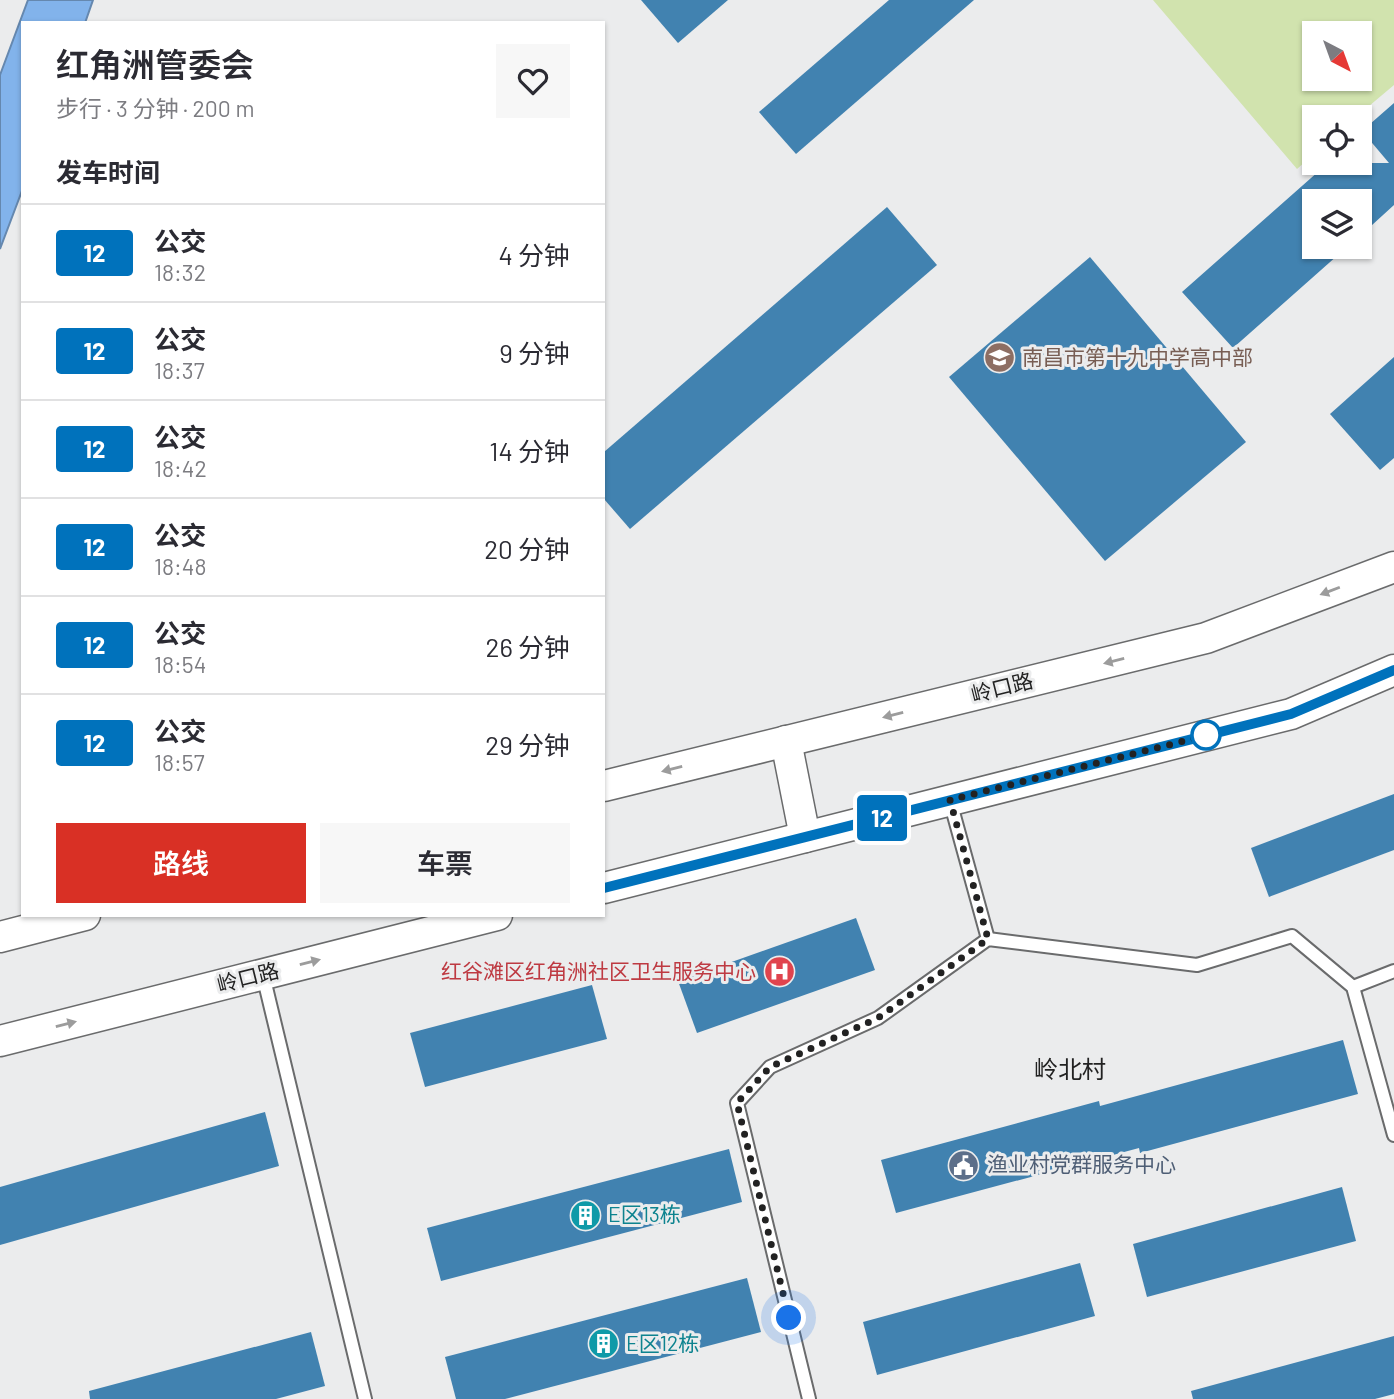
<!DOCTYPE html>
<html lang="zh">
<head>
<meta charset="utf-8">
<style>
  body { margin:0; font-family:Barlow,"Noto Sans SC",sans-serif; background:#f7f7f7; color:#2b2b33; height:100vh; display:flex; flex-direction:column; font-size:26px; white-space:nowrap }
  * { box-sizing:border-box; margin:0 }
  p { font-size:23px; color:#7c7c81 }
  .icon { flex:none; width:38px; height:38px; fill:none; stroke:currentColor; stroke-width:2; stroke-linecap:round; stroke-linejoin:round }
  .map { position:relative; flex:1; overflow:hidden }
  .side { position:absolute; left:21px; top:21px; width:584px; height:896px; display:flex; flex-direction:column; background:#fff; border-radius:0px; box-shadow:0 2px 5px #0004 }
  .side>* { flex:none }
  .badge { padding:0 14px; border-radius:5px; font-size:24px; line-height:46px }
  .needle { width:46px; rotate:139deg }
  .fabs { position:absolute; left:1302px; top:21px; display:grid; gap:14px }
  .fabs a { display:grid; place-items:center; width:70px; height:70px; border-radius:0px; background:#fff; box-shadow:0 2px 5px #0004; font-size:35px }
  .you { position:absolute; width:35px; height:35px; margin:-18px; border:5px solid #fff; border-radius:50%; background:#1a73e8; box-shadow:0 0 0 10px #1a73e833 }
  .map>.badge { position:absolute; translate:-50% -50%; box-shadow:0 0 0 4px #fff }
  h2 { padding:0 35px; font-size:26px; line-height:63px }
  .round { display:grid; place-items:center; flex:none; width:74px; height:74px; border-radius:0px; background:#f7f7f7 }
  .overview { display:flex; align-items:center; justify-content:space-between; height:119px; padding:0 35px }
  h1 { font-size:33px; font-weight:600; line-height:52px }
  .primary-button { display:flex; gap:14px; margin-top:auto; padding:14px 35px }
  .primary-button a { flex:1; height:80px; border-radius:0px; background:#d93025; color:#fff; font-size:28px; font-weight:600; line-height:80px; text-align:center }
  .primary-button a+a { background:#f7f7f7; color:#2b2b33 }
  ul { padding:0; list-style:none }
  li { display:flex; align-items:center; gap:21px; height:98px; padding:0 35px; border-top:2px solid #e1e1e2 }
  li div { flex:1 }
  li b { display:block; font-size:26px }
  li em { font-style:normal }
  li .badge { min-width:77px; font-weight:700; text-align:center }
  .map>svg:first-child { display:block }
  .green { fill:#d1e3ae; fill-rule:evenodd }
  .water { fill:#82b3eb; stroke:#6588af; stroke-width:2 }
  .building { fill:#4182b0 }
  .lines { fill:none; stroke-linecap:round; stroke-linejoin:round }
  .service-casing { stroke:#6a6b6c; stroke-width:16 }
  .tertiary-casing { stroke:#6a6b6c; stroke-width:33 }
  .service { stroke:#fff; stroke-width:12 }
  .tertiary { stroke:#fff; stroke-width:30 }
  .oneway { fill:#9c9c9c }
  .line-casing { stroke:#fff; stroke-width:16 }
  .line { stroke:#0072bc; stroke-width:10 }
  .walk { stroke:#222; stroke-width:7; stroke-dasharray:0 12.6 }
  .stop-dot { fill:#fff; stroke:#0072bc; stroke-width:3.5 }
  .labels { text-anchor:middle; stroke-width:6; stroke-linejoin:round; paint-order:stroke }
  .education-label { font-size:21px; fill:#785e54; stroke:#ebeced; text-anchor:start }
  .street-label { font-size:21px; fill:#222; stroke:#ebeced }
  .health-label { font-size:21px; fill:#be3a42; stroke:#ebeced; text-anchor:end }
  .service-label { font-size:21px; fill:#4e5e75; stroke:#ebeced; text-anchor:start }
  .culture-label { font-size:21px; fill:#0d838f; stroke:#ebeced; text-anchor:start }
  .quarter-label { font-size:24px; fill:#222; stroke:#ebeced }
</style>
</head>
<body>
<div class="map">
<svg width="1394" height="1399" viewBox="0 0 1394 1399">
  <rect width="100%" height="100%" fill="#ebeced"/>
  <!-- green -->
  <path class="green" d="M1153,0H1394V85L1356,117H1314V154L1297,169ZM1314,33H1360V79H1314Z"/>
  <!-- water -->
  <path class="water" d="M28,0H93L85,23H23V188L0,249V75Z"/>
  <!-- building -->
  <g class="building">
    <path d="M641,0H728L678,43Z"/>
    <path d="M889,0H974L796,154L759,112Z"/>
    <path d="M1394,103V205L1360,236V201H1314V247H1347L1233,348L1182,292L1328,163H1389L1362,131Z"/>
    <path d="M887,207L937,265L630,529L604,499V452Z"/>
    <path d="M1090,257L1246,442L1105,561L949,377Z"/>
    <path d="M1394,357V458L1380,470L1330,414Z"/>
    <path d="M1394,794V850L1269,897L1251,848Z"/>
    <path d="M856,918L875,970L697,1033L678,981Z"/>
    <path d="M592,985L607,1039L425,1087L410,1033Z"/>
    <path d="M1343,1040L1358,1094L1140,1153L1139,1148L896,1213L881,1160L1099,1101L1100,1106Z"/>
    <path d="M265,1112L279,1166L0,1245V1187Z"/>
    <path d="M729,1149L742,1202L441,1281L427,1228Z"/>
    <path d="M1342,1187L1356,1241L1147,1297L1133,1244Z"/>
    <path d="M1080,1263L1095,1316L877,1375L863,1322Z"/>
    <path d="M747,1278L761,1332L505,1399H456L445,1357Z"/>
    <path d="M311,1332L325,1386L276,1399H90L89,1391Z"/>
    <path d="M1394,1336V1394L1375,1399H1193L1191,1391Z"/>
  </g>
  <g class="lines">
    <defs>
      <g id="service">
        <path d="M950,801L988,939"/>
        <path d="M263,975L365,1399"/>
        <path d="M1353,987L1394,971"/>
        <path d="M809,1399L737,1103L770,1067L878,1018L988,939L1197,965L1292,936L1353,987L1394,1135"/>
      </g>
      <g id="tertiary">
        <path d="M786,741L805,837"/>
        <path d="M604,786L1206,638L1394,567"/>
        <path d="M604,888L1291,714L1394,670"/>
        <path d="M0,937L85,915"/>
        <path d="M0,1041L497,915"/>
      </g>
    </defs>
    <!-- service casing -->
    <use href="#service" class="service-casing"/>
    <!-- tertiary casing -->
    <use href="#tertiary" class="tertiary-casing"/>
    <!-- service -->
    <use href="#service" class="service"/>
    <!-- tertiary -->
    <use href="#tertiary" class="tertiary"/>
  </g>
  <!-- one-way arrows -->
  <defs><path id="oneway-solid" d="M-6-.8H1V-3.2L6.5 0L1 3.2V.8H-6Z" transform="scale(1.75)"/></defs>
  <g class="oneway">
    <use href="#oneway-solid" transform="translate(1330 591) rotate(159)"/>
    <use href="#oneway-solid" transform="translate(1114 661) rotate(166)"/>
    <use href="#oneway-solid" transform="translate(893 715) rotate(166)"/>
    <use href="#oneway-solid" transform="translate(672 769) rotate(166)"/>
    <use href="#oneway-solid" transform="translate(310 962) rotate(-14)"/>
    <use href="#oneway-solid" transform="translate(66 1024) rotate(-14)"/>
  </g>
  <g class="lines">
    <defs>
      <path id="line" d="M604,888L1291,714L1394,670"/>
    </defs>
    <!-- line casing -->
    <use href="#line" class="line-casing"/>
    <!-- line -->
    <use href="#line" class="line"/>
    <!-- walk -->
    <path class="walk" d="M789,1318L737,1103L770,1067L878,1018L988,939L950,800L1212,734L1206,735"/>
  </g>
  <!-- icons -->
  <defs>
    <symbol id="school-disc" viewBox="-11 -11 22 22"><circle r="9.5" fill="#8d6e63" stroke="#ebeced"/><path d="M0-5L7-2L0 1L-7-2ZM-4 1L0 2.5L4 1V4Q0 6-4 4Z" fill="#fff"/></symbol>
    <symbol id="hospital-disc" viewBox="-11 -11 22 22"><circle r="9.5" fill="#e0444e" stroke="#ebeced"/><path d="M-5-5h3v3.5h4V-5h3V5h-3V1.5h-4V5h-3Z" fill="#fff"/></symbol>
    <symbol id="civic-disc" viewBox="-11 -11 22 22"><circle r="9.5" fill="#5c6f8a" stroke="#ebeced"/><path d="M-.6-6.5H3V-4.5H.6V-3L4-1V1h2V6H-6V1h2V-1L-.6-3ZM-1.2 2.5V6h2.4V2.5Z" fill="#fff"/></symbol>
    <symbol id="building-disc" viewBox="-11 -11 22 22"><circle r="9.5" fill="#0f9aa8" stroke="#ebeced"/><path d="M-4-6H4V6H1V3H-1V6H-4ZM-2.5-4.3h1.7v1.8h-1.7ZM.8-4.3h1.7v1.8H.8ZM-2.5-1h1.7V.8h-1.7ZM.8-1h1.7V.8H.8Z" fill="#fff"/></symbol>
  </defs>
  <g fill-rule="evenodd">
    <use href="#school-disc" x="982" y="340" width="35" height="35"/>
    <use href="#hospital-disc" x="762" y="954" width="35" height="35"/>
    <use href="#civic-disc" x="946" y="1148" width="35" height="35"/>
    <use href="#building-disc" x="568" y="1198" width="35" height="35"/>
    <use href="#building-disc" x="586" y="1326" width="35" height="35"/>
  </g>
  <!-- markers -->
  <circle class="stop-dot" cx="1206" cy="735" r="14"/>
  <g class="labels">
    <!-- education labels -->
    <g class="education-label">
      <text x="1022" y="365">南昌市第十九中学高中部</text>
    </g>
    <!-- street labels -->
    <g class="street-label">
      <text transform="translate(1002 688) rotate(-14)" y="7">岭口路</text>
      <text transform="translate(248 978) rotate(-14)" y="7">岭口路</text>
    </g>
    <!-- health labels -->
    <g class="health-label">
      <text x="756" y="979">红谷滩区红角洲社区卫生服务中心</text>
    </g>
    <!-- service labels -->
    <g class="service-label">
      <text x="987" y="1172">渔业村党群服务中心</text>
    </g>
    <!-- culture labels -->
    <g class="culture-label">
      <text x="608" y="1222">E区13栋</text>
      <text x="626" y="1351">E区12栋</text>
    </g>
    <!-- quarter labels -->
    <g class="quarter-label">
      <text x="1070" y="1078">岭北村</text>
    </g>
  </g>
</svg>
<div class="fabs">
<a><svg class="needle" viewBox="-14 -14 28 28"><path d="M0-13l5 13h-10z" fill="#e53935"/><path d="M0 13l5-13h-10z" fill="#7c7c81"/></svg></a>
<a><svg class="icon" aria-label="locate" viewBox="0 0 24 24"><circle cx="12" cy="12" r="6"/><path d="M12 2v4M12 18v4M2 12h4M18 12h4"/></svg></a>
<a><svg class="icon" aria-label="layers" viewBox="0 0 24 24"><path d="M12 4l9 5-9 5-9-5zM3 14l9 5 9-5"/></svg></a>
</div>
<div class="you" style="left:789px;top:1318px"></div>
<b class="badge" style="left:882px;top:818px;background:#0072bc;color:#fff">12</b>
<section class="side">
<div class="overview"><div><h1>红角洲管委会</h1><p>步行 · 3 分钟 · 200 m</p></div><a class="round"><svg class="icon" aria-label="heart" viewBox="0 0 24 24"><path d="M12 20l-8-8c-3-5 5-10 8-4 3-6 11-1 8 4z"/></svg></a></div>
<h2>发车时间</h2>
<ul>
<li><span class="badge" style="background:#0072bc;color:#fff">12</span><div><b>公交</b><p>18:32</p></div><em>4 分钟</em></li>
<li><span class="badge" style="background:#0072bc;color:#fff">12</span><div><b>公交</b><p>18:37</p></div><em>9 分钟</em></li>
<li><span class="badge" style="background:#0072bc;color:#fff">12</span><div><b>公交</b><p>18:42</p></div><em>14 分钟</em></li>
<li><span class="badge" style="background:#0072bc;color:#fff">12</span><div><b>公交</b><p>18:48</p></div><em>20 分钟</em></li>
<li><span class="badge" style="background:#0072bc;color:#fff">12</span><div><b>公交</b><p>18:54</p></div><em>26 分钟</em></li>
<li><span class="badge" style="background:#0072bc;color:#fff">12</span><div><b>公交</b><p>18:57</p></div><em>29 分钟</em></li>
</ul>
<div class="primary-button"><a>路线</a><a>车票</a></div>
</section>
</div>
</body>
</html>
